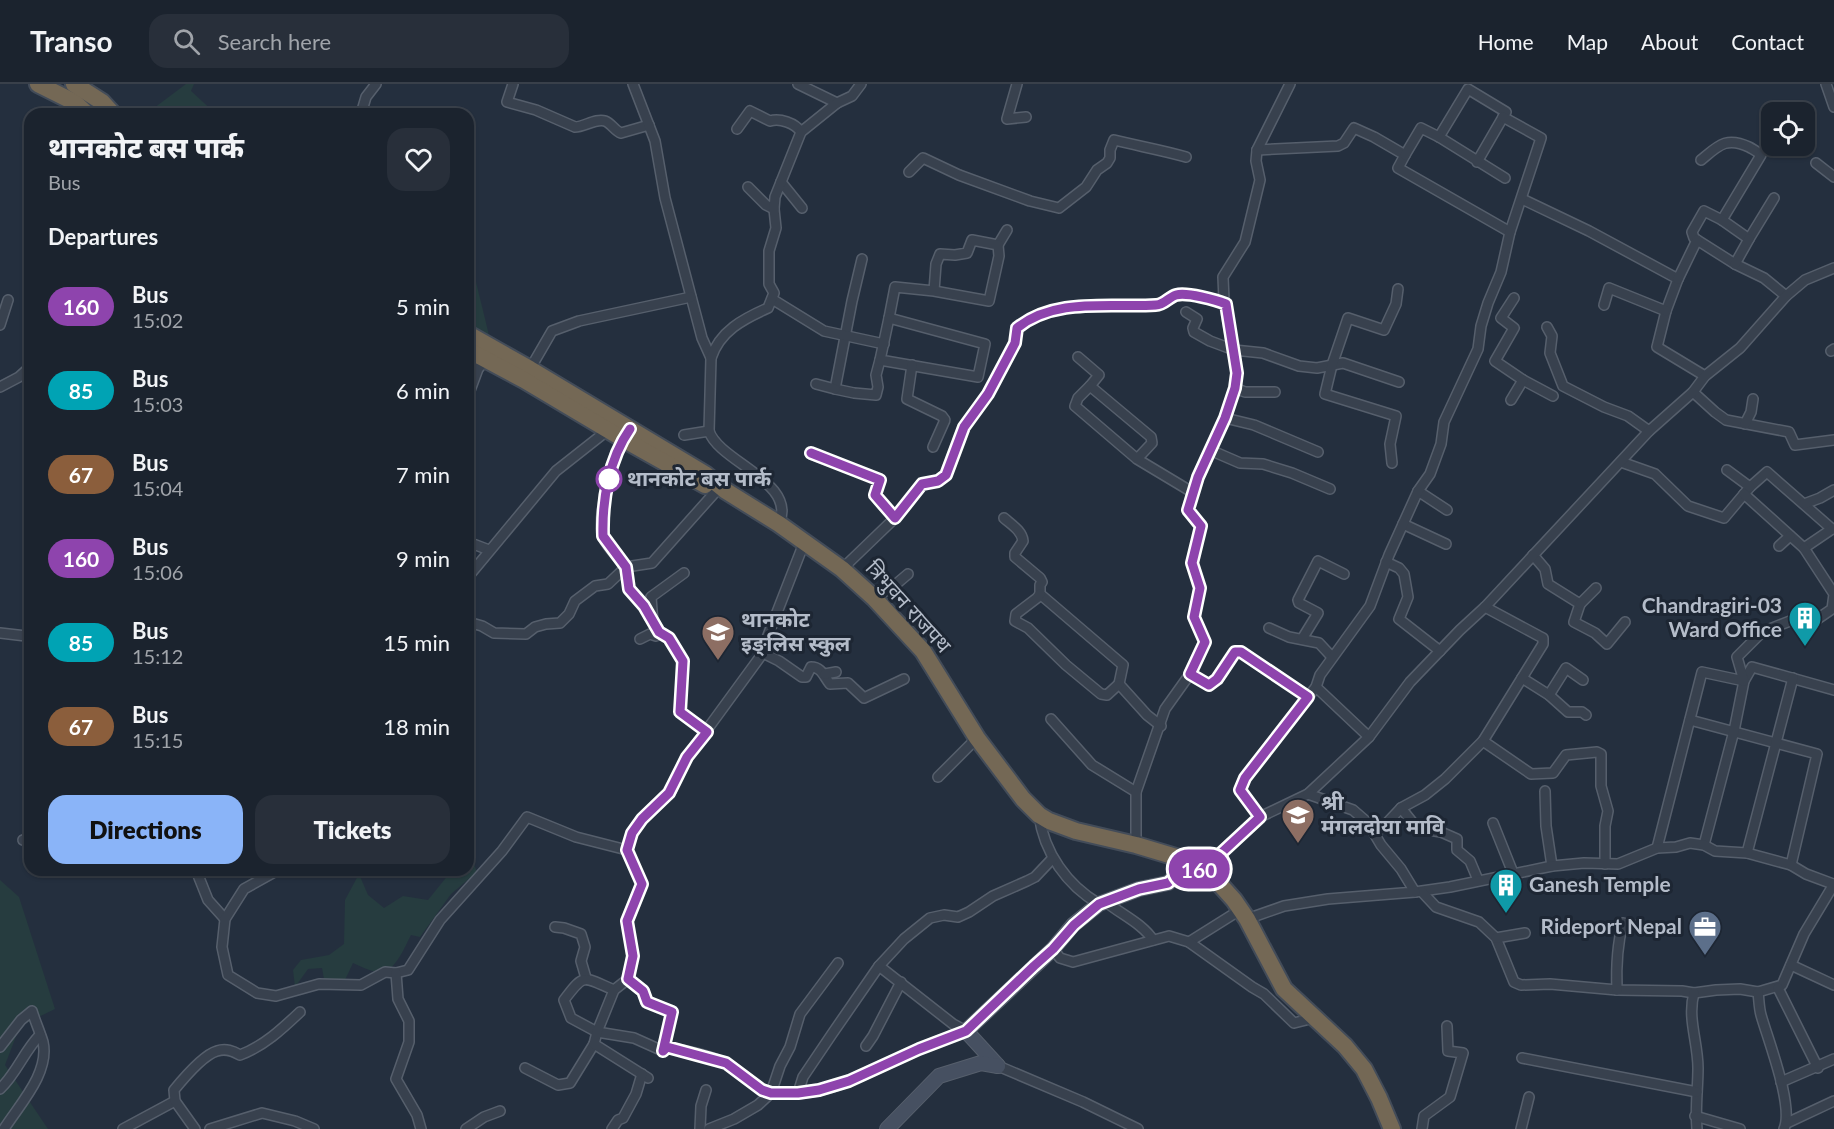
<!DOCTYPE html>
<html lang="en">
<head>
<meta charset="utf-8">
<style>
  body { margin:0; font-family:Lato,"Noto Sans Devanagari",sans-serif; background:#282f3a; color:#f1f3f6; height:100vh; display:flex; flex-direction:column; font-size:22px; white-space:nowrap }
  * { box-sizing:border-box; margin:0 }
  p { font-size:20px; color:#a0a4aa }
  .icon { flex:none; width:33px; height:33px; fill:none; stroke:currentColor; stroke-width:2; stroke-linecap:round; stroke-linejoin:round }
  .map { position:relative; flex:1; overflow:hidden }
  .panel { position:absolute; left:24px; top:24px; width:450px; height:768px; display:flex; flex-direction:column; background:#1b232e; border-radius:18px; box-shadow:0 2px 4px #0004,0 0 0 2px #39404a }
  .panel>* { flex:none }
  .badge { padding:0 12px; border-radius:20px; font-size:21px; line-height:39px }
  .controls { position:absolute; left:1761px; top:18px; display:grid; gap:12px }
  .controls a { display:grid; place-items:center; width:54px; height:54px; border-radius:12px; background:#1b232e; box-shadow:0 2px 4px #0004,0 0 0 2px #39404a; font-size:30px }
  .map>.badge { position:absolute; translate:-50% -50%; box-shadow:0 0 0 3px #fff }
  h2 { padding:0 24px; font-size:22px; line-height:54px }
  .round { display:grid; place-items:center; flex:none; width:63px; height:63px; border-radius:18px; background:#282f3a }
  .overview { display:flex; align-items:center; justify-content:space-between; height:102px; padding:0 24px }
  h1 { font-size:28px; font-weight:800; line-height:45px }
  .button { display:flex; gap:12px; margin-top:auto; padding:12px 24px }
  .button a { flex:1; height:69px; border-radius:18px; background:#8ab4f8; color:#111; font-size:24px; font-weight:800; line-height:69px; text-align:center }
  .button a+a { background:#282f3a; color:#f1f3f6 }
  ul { padding:0; list-style:none }
  li { display:flex; align-items:center; gap:18px; height:84px; padding:0 24px }
  li div { flex:1 }
  li b { display:block; font-size:22px }
  li em { font-style:normal }
  li .badge { min-width:66px; font-weight:700; text-align:center }
  header { display:flex; align-items:center; gap:36px; box-sizing:border-box; height:84px; padding:0 30px; background:#1b232e; border-bottom:2px solid #39404a }
  header strong { font-size:28px }
  nav { display:flex; gap:33px; margin-inline-start:auto; font-size:21px }
  .search { width:420px; height:54px; background:#282f3a; display:flex; align-items:center; gap:15px; box-sizing:border-box; padding:0 21px; border-radius:18px; color:#a0a4aa; font-size:22px }
  .map>svg:first-child { display:block }
  .green { fill:#263c3f }
  .lines { fill:none; stroke-linecap:round; stroke-linejoin:round }
  .street-casing { stroke:#565f6c; stroke-width:12 }
  .secondary-casing { stroke:#565f6c; stroke-width:16 }
  .highway-casing { stroke:#434c59; stroke-width:20 }
  .street { stroke:#38414e; stroke-width:9 }
  .secondary { stroke:#465061; stroke-width:14 }
  .highway { stroke:#746855; stroke-width:16 }
  .line-casing { stroke:#fff; stroke-width:14 }
  .line { stroke:#8e44ad; stroke-width:9 }
  .stop-dot { fill:#fff; stroke:#8e44ad; stroke-width:3 }
  .labels { text-anchor:middle; stroke-width:6; stroke-linejoin:round; paint-order:stroke }
  .stop-label { font-size:21px; font-weight:bold; fill:#b4bcc9; stroke:#1d2633; text-anchor:start }
  .poi-label { font-size:21px; font-weight:bold; fill:#b4bcc9; stroke:#1d2633; text-anchor:start }
  .street-label { font-size:21px; fill:#b4bcc9; stroke:#1d2633 }
</style>
</head>
<body>
<header>
<strong>Transo</strong>
<div class="search"><svg class="icon" aria-label="search" viewBox="0 0 24 24"><circle cx="10" cy="10" r="6"/><path d="M15 15l6 6"/></svg>Search here</div>
<nav><a>Home</a><a>Map</a><a>About</a><a>Contact</a></nav>
</header>
<div class="map">
<svg width="1834" height="1045" viewBox="0 0 1834 1045">
  <rect width="100%" height="100%" fill="#242f3e"/>
  <!-- green -->
  <g class="green">
    <path d="M186,0H194L191,7L216,30H146Z"/>
    <path d="M468,165L497,284L468,271Z"/>
    <path d="M468,765L477,788L451,810L420,853L411,851C404,864 394,892 376,888C368,886 360,882 353,879L345,896L324,895L322,884L308,885L295,903L293,886L301,876L329,871L344,860L345,816L359,790L368,811L384,824L403,812L428,816L449,790L450,786H468Z"/>
    <path d="M0,796L19,813L55,925L20,942L5,981L48,1045H0Z"/>
  </g>
  <g class="lines">
    <defs>
      <g id="street">
        <path d="M513,0L507,18L536,26L575,43C584,43 596,34 605,37C611,39 615,47 621,49L649,41"/>
        <path d="M633,0L655,57L665,114L702,254L711,274"/>
        <path d="M798,0L837,19"/>
        <path d="M1017,0L1007,35L1026,33"/>
        <path d="M1826,0L1834,23"/>
        <path d="M361,30L366,13L376,0"/>
        <path d="M737,45L750,27L770,37C780,34 795,39 801,48"/>
        <path d="M1439,53L1468,5L1506,28L1477,78"/>
        <path d="M1257,66L1338,62L1344,59L1354,44L1374,53L1405,71L1398,84L1510,148"/>
        <path d="M1405,71L1421,44L1439,53L1505,94"/>
        <path d="M1701,76C1718,62 1726,52 1749,63C1754,66 1757,67 1761,71L1722,136"/>
        <path d="M1816,79L1834,93"/>
        <path d="M909,88L923,74L959,91L1030,117L1059,124L1086,103L1097,86L1107,79L1110,74V66L1114,56C1138,62 1162,66 1186,73"/>
        <path d="M781,98L802,124"/>
        <path d="M748,103L766,121L774,125"/>
        <path d="M1774,114L1749,155L1722,136L1704,127L1692,148L1694,154L1735,180L1764,194L1786,212"/>
        <path d="M1522,115L1589,147L1678,195L1666,227L1657,263L1705,292"/>
        <path d="M998,161L1007,146"/>
        <path d="M862,175L852,217L835,305L854,309L876,311L878,303L876,291L880,276"/>
        <path d="M1735,180L1749,155"/>
        <path d="M1678,195L1697,156"/>
        <path d="M1514,214L1501,234L1514,244L1495,277L1523,296L1553,312"/>
        <path d="M772,215L824,247L884,260"/>
        <path d="M1604,221L1609,204L1666,227"/>
        <path d="M1186,228L1197,235L1193,244L1194,248L1210,257L1234,266L1263,269L1299,282L1317,284L1343,279L1399,298"/>
        <path d="M889,234L895,203L934,207L989,217L999,172L998,161L972,156L967,169L955,171L940,170L936,180L934,207"/>
        <path d="M889,234L985,260L978,293L880,276Z"/>
        <path d="M0,241L8,216"/>
        <path d="M1547,243L1552,252L1550,269L1563,302L1604,323L1628,332L1649,347"/>
        <path d="M1831,267L1834,265"/>
        <path d="M1078,273L1099,291L1090,302"/>
        <path d="M912,281L907,315L942,332L945,336L933,363"/>
        <path d="M530,285L552,247L579,237L691,213"/>
        <path d="M816,300L835,305"/>
        <path d="M0,303L19,293L30,283"/>
        <path d="M1235,304L1245,308H1275"/>
        <path d="M1693,308L1715,328L1726,336L1789,348L1795,361L1834,356"/>
        <path d="M468,312L478,285L486,275"/>
        <path d="M1511,316L1523,296"/>
        <path d="M1225,334L1254,341L1318,368"/>
        <path d="M1745,340L1751,328L1753,315"/>
        <path d="M684,351L709,347"/>
        <path d="M625,352C614,369 596,434 603,453C607,464 619,474 626,483L652,479L718,405"/>
        <path d="M1210,366L1240,379L1263,380L1292,389L1330,405"/>
        <path d="M811,370L880,396L875,411L895,434"/>
        <path d="M1137,375L1152,359L1151,353L1090,302L1078,314L1075,322L1137,375L1192,408"/>
        <path d="M1621,378L1655,390L1688,422L1724,434L1750,403L1767,388L1832,445H1834"/>
        <path d="M1392,379L1390,360L1396,332L1325,310L1332,281L1348,234L1384,246L1396,220L1398,205"/>
        <path d="M1727,386L1750,403"/>
        <path d="M1418,407L1447,426"/>
        <path d="M1744,410L1804,464L1832,445"/>
        <path d="M1804,420L1820,414L1834,406"/>
        <path d="M1004,434C1012,441 1022,447 1023,457L1015,469V473L1040,494L1042,498L1040,501V510L1123,581L1119,600L1147,631L1161,642"/>
        <path d="M779,440C798,398 719,378 709,347L711,274C720,247 743,235 768,224L774,209L769,200V167L776,144L774,125L775,113L801,48L837,19L852,12L861,0"/>
        <path d="M1403,440L1446,460"/>
        <path d="M468,458L489,466"/>
        <path d="M1779,462L1790,452"/>
        <path d="M1533,471L1545,485L1548,500L1580,520L1574,538L1595,549L1607,560L1625,538"/>
        <path d="M1386,478L1399,484L1404,490L1408,513L1399,535L1440,567"/>
        <path d="M626,483L629,505L644,522L650,534"/>
        <path d="M842,485L895,434L923,400L938,397L946,391L964,343L988,310L1015,259L1017,244C1055,212 1110,224 1156,221C1164,221 1169,213 1177,211C1188,208 1215,216 1226,221"/>
        <path d="M684,489L651,513L653,539L659,548L669,554L683,577L680,628L707,648"/>
        <path d="M468,493L556,387L608,346"/>
        <path d="M1040,510L1037,514L1016,530L1015,537L1028,544L1066,581L1101,610L1107,611L1119,600"/>
        <path d="M874,514L895,501L908,490"/>
        <path d="M1580,520L1596,504"/>
        <path d="M468,538L482,542L494,549L526,550L535,543L546,540L560,539L569,530L575,517L595,502L608,500L626,483"/>
        <path d="M1269,544L1289,553L1319,559L1332,573"/>
        <path d="M0,549L26,552L30,556"/>
        <path d="M640,555L650,550L656,552L659,548"/>
        <path d="M1302,555L1318,529L1299,519L1298,516L1318,477L1344,490"/>
        <path d="M763,569L779,577L802,593H806L811,583C822,583 824,593 830,600L848,599L864,614L904,595"/>
        <path d="M825,590L836,588"/>
        <path d="M1190,590L1209,601L1217,595L1235,568H1241L1308,613"/>
        <path d="M1522,594L1549,611L1568,628H1582L1586,631"/>
        <path d="M1316,603L1369,653"/>
        <path d="M1549,611L1566,584L1583,596"/>
        <path d="M1051,635L1092,681L1136,708"/>
        <path d="M1690,636L1817,670L1791,781"/>
        <path d="M1483,657L1531,690L1553,689L1566,671L1597,668L1601,670V702L1608,727L1605,742V780"/>
        <path d="M938,693L977,654"/>
        <path d="M1545,707L1546,742L1552,782"/>
        <path d="M1401,724L1417,744L1441,748L1457,755V766L1470,777L1478,796"/>
        <path d="M1039,731C1044,769 1067,801 1099,820"/>
        <path d="M1260,733L1240,706L1245,694L1316,603L1320,591L1370,522L1389,471L1418,407L1430,390L1441,360L1444,338L1478,265L1481,242L1488,219L1501,188L1510,148L1541,54L1503,33"/>
        <path d="M1493,739L1513,789"/>
        <path d="M1375,749L1384,742L1401,724L1425,711L1445,695L1483,657L1543,560V554L1539,552L1485,523"/>
        <path d="M23,756L30,754"/>
        <path d="M1136,761V708L1165,625L1190,590L1205,558L1194,533L1200,504L1192,479L1201,442L1188,426L1198,392L1225,334L1235,304L1237,289L1224,216L1223,193L1245,158L1260,96L1256,77L1257,66L1290,0"/>
        <path d="M1704,761L1734,647L1744,597L1752,583L1834,606"/>
        <path d="M1657,764L1702,588L1744,597L1737,573L1762,548L1790,537L1813,538L1832,525L1834,510L1804,464"/>
        <path d="M1747,769L1793,594"/>
        <path d="M1204,785L1260,733L1308,710L1369,653L1410,598L1460,546L1485,523L1649,347L1693,308L1705,292L1740,264L1786,212L1805,196L1834,184"/>
        <path d="M196,786L208,816L225,835"/>
        <path d="M278,786L244,805L225,835L222,863L228,891L257,909L276,912L319,900L361,901L385,888L396,889L408,886L440,836L502,767L527,733L576,753L627,766"/>
        <path d="M1415,808L1450,803L1552,782L1584,779L1618,780L1657,764L1676,763L1690,759L1704,761L1715,767L1747,769L1791,781L1806,790L1833,800"/>
        <path d="M1422,808L1436,823L1479,838L1496,854L1514,898L1521,901L1550,900L1617,906L1682,907L1694,909L1716,906L1740,905L1758,908L1782,901L1804,850L1834,800"/>
        <path d="M1105,817C1120,830 1142,839 1153,856"/>
        <path d="M1247,835L1284,822L1328,815L1415,808L1401,785L1381,761L1368,739L1353,726L1308,710"/>
        <path d="M555,843L564,844L581,850L585,863L581,877L586,894"/>
        <path d="M1496,854L1525,849"/>
        <path d="M1189,858L1240,826"/>
        <path d="M1053,865L1060,874L1073,878L1169,852L1189,858L1252,903L1264,910L1294,939L1306,936L1313,932"/>
        <path d="M1791,881L1834,901"/>
        <path d="M879,882L953,940L966,947"/>
        <path d="M396,889L398,915L409,937V958L396,995L417,1031L421,1045"/>
        <path d="M628,895L643,907L647,918L672,928L663,967"/>
        <path d="M1778,904L1818,984"/>
        <path d="M614,906C583,893 585,888 564,916L571,934L597,948L634,954L663,967L667,963C686,967 707,970 725,979C741,986 752,1005 771,1008C824,1018 873,985 919,965C934,958 950,953 966,947"/>
        <path d="M1617,906C1616,882 1617,861 1623,839L1637,842"/>
        <path d="M1758,908C1759,916 1759,924 1761,931C1768,956 1794,1022 1784,1045"/>
        <path d="M1694,909C1687,934 1698,958 1698,984C1698,1004 1695,1024 1697,1045"/>
        <path d="M866,962L873,952L901,898"/>
        <path d="M0,963L21,936L32,927C35,937 40,948 43,958C50,989 19,1021 4,1045"/>
        <path d="M1522,974L1697,1008"/>
        <path d="M998,982L1083,1018L1138,1045"/>
        <path d="M525,984L558,1001L570,999L594,960"/>
        <path d="M648,994L594,960L597,948L614,906L628,895L633,872L627,837L642,800L627,766L632,749L642,735L670,709L687,673L763,569L767,554L804,459"/>
        <path d="M1781,998L1834,975"/>
        <path d="M0,1005C17,989 24,967 40,951"/>
        <path d="M798,1009L803,993L832,950L879,882L904,855L930,834L944,831L958,833L969,828L993,812L1027,797L1035,793L1053,774"/>
        <path d="M1695,1032L1740,1045"/>
        <path d="M1787,1039L1834,1017"/>
        <path d="M123,1045L175,1017"/>
        <path d="M195,1045L175,1017L174,1006C183,995 203,971 217,967C226,964 233,967 240,971C264,962 282,945 300,928"/>
        <path d="M210,1045L262,1029L295,1037L314,1045"/>
        <path d="M466,1045L484,1033L500,1027"/>
        <path d="M612,1045L618,1036L623,1034L636,1010L642,990"/>
        <path d="M700,1045L701,1022L706,1006"/>
        <path d="M709,1045L734,1035L758,1021L771,1009L780,982L790,963L800,930L838,879"/>
        <path d="M1422,1045L1424,1032L1450,1013L1463,969L1448,967L1447,942"/>
        <path d="M1521,1045L1529,1013"/>
      </g>
      <g id="secondary">
        <path d="M998,982L966,947L1053,865L1073,841L1099,820L1139,805L1168,799L1186,784L1202,785"/>
        <path d="M887,1045L939,992L981,979L998,982"/>
      </g>
      <g id="highway">
        <path d="M38,0L74,18L87,30"/>
        <path d="M74,0L102,18L113,30"/>
        <path d="M468,250L530,285L705,390L726,407L779,440L842,485L874,514L923,567L977,654L1023,715L1039,731L1049,737L1076,747L1136,761L1176,773L1204,785L1216,796L1234,816L1247,835L1284,905L1345,962L1364,985L1379,1014L1392,1045"/>
        <path d="M468,266L524,296L623,355L705,401"/>
      </g>
    </defs>
    <!-- street casing -->
    <use href="#street" class="street-casing"/>
    <!-- secondary casing -->
    <use href="#secondary" class="secondary-casing"/>
    <!-- highway casing -->
    <use href="#highway" class="highway-casing"/>
    <!-- street -->
    <use href="#street" class="street"/>
    <!-- secondary -->
    <use href="#secondary" class="secondary"/>
    <!-- highway -->
    <use href="#highway" class="highway"/>
  </g>
  <g class="lines">
    <defs>
      <path id="line" d="M630,345C609,375 602,416 603,452L626,483L629,505L644,522L659,548L669,554L683,577L680,628L707,648L687,673L669,709L642,735L632,749L627,766L642,800L627,837L633,872L628,895L643,907L647,918L672,928L663,967L667,963L726,979L762,1006L771,1009H798L819,1006L849,997L919,965L966,947L1034,882L1053,865L1074,841L1099,820L1139,805L1168,799L1186,783L1204,785L1260,733L1240,706L1245,694L1308,613L1241,568H1235L1217,595L1209,601L1190,590L1205,558L1194,533L1200,504L1192,479L1201,442L1188,426L1198,393L1225,334L1235,304L1237,289L1226,220C1216,216 1187,208 1176,211C1169,213 1164,221 1156,221C1110,224 1055,213 1017,244L1015,259L988,310L964,343L946,391L938,397L922,400L895,434L875,411L880,396L811,369"/>
    </defs>
    <!-- line casing -->
    <use href="#line" class="line-casing"/>
    <!-- line -->
    <use href="#line" class="line"/>
  </g>
  <!-- icons -->
  <defs>
    <symbol id="building-pin" viewBox="-11 -11 22 30"><path d="M0 17L-7.5 6A9.5 9.5 0 1 1 7.5 6Z" fill="#0f9aa8" stroke="#1d2633"/><path d="M-4-6H4V6H1V3H-1V6H-4ZM-2.5-4.3h1.7v1.8h-1.7ZM.8-4.3h1.7v1.8H.8ZM-2.5-1h1.7V.8h-1.7ZM.8-1h1.7V.8H.8Z" fill="#fff"/></symbol>
    <symbol id="school-pin" viewBox="-11 -11 22 30"><path d="M0 17L-7.5 6A9.5 9.5 0 1 1 7.5 6Z" fill="#8d6e63" stroke="#1d2633"/><path d="M0-5L7-2L0 1L-7-2ZM-4 1L0 2.5L4 1V4Q0 6-4 4Z" fill="#fff"/></symbol>
    <symbol id="office-pin" viewBox="-11 -11 22 30"><path d="M0 17L-7.5 6A9.5 9.5 0 1 1 7.5 6Z" fill="#5c6f8a" stroke="#1d2633"/><path d="M-6-3h4V-5.5h4V-3h4V5H-6ZM-1-4.5V-3h2v-1.5ZM-6 0V1H6V0Z" fill="#fff"/></symbol>
  </defs>
  <g fill-rule="evenodd">
    <use href="#building-pin" x="1786" y="515" width="38" height="52"/>
    <use href="#school-pin" x="699" y="529" width="38" height="52"/>
    <use href="#school-pin" x="1279" y="712" width="38" height="52"/>
    <use href="#building-pin" x="1487" y="782" width="38" height="52"/>
    <use href="#office-pin" x="1686" y="824" width="38" height="52"/>
  </g>
  <!-- markers -->
  <circle class="stop-dot" cx="609" cy="395" r="12"/>
  <g class="labels">
    <!-- stop labels -->
    <g class="stop-label">
      <text x="627" y="402">थानकोट बस पार्क</text>
    </g>
    <!-- poi labels -->
    <g class="poi-label">
      <text x="1782" y="529" text-anchor="end">Chandragiri-03<tspan x="1782" dy="24">Ward Office</tspan></text>
      <text x="741" y="543">थानकोट<tspan x="741" dy="24">इङ्लिस स्कुल</tspan></text>
      <text x="1321" y="726">श्री<tspan x="1321" dy="24">मंगलदोया मावि</tspan></text>
      <text x="1529" y="808">Ganesh Temple</text>
      <text x="1682" y="850" text-anchor="end">Rideport Nepal</text>
    </g>
    <!-- street labels -->
    <g class="street-label">
      <text transform="translate(908 523) rotate(48)" y="7">त्रिभुवन राजपथ</text>
    </g>
  </g>
</svg>
<div class="controls">
<a><svg class="icon" aria-label="locate" viewBox="0 0 24 24"><circle cx="12" cy="12" r="6"/><path d="M12 2v4M12 18v4M2 12h4M18 12h4"/></svg></a>
</div>
<b class="badge" style="left:1199px;top:785px;background:#8e44ad;color:#fff">160</b>
<section class="panel">
<div class="overview"><div><h1>थानकोट बस पार्क</h1><p>Bus</p></div><a class="round"><svg class="icon" aria-label="heart" viewBox="0 0 24 24"><path d="M12 20l-8-8c-3-5 5-10 8-4 3-6 11-1 8 4z"/></svg></a></div>
<h2>Departures</h2>
<ul>
<li><span class="badge" style="background:#8e44ad;color:#fff">160</span><div><b>Bus</b><p>15:02</p></div><em>5 min</em></li>
<li><span class="badge" style="background:#00a3b4;color:#fff">85</span><div><b>Bus</b><p>15:03</p></div><em>6 min</em></li>
<li><span class="badge" style="background:#8b5e3c;color:#fff">67</span><div><b>Bus</b><p>15:04</p></div><em>7 min</em></li>
<li><span class="badge" style="background:#8e44ad;color:#fff">160</span><div><b>Bus</b><p>15:06</p></div><em>9 min</em></li>
<li><span class="badge" style="background:#00a3b4;color:#fff">85</span><div><b>Bus</b><p>15:12</p></div><em>15 min</em></li>
<li><span class="badge" style="background:#8b5e3c;color:#fff">67</span><div><b>Bus</b><p>15:15</p></div><em>18 min</em></li>
</ul>
<div class="button"><a>Directions</a><a>Tickets</a></div>
</section>
</div>
</body>
</html>
